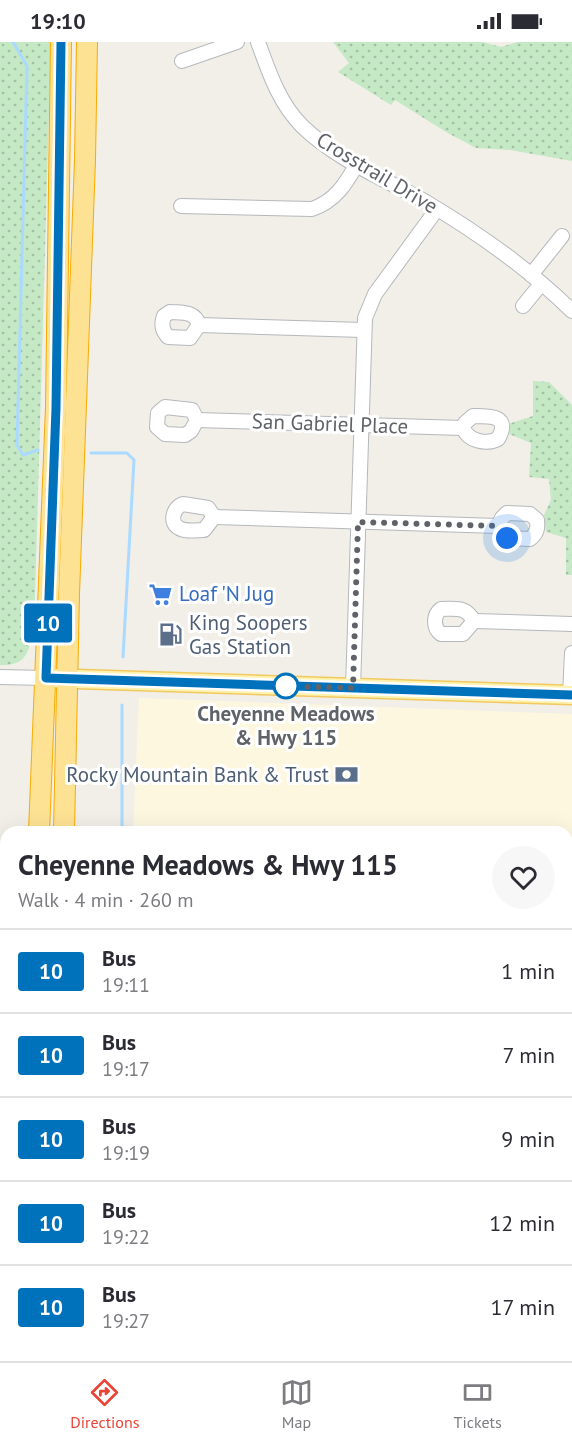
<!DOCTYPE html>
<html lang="en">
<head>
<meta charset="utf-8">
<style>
  body { margin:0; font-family:"PT Sans",sans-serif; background:#f7f7f7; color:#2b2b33; height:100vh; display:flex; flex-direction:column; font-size:22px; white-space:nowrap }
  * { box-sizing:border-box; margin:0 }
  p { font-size:20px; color:#7c7c81 }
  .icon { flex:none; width:33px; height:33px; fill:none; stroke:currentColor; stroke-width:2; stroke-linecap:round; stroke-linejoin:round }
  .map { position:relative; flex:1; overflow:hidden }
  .side { position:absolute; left:0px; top:784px; width:573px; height:536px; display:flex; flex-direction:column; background:#fff; border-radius:18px 18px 0 0; box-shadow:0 6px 24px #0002 }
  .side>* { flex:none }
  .badge { padding:0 12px; border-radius:4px; font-size:21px; line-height:39px }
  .you { position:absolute; width:30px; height:30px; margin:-15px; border:4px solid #fff; border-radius:50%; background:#1a73e8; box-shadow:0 0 0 9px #1a73e833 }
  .map>.badge { position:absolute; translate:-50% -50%; box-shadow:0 0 0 3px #fff }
  .round { display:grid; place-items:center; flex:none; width:63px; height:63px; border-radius:32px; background:#f7f7f7 }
  .head { display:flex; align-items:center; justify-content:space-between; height:102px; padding:0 18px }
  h1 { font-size:28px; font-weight:700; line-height:45px }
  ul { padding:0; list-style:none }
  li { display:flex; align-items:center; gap:18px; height:84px; padding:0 18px; border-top:2px solid #e1e1e2 }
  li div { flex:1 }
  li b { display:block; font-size:22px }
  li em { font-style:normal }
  li .badge { min-width:66px; font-weight:700; text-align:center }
  .status { display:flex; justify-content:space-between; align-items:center; height:42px; padding:0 30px; background:#fff; direction:ltr }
  .status svg { height:16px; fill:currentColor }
  .tabs { display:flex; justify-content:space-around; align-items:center; height:84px; border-top:2px solid #e1e1e2; background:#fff; font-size:16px; color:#7c7c81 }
  .tabs a { display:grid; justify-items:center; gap:3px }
  .tabs .current { color:#ea4335 }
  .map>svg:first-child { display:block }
  .commercial { fill:#fef7e0 }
  .grass { fill:url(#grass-dots) }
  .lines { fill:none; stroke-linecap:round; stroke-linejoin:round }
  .stream { stroke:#aadaff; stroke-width:3 }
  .minor-casing { stroke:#b5b8bc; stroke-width:16 }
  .major-casing { stroke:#f2c960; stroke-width:21 }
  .highway-casing { stroke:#f9ab00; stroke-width:22 }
  .minor { stroke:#fff; stroke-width:14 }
  .major { stroke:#fff2af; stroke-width:18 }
  .highway { stroke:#fde293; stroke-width:20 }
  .line-casing { stroke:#fff; stroke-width:14 }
  .line { stroke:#0072bc; stroke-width:9 }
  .walk { stroke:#5f6368; stroke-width:6; stroke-dasharray:0 10.8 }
  .stop-dot { fill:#fff; stroke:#0072bc; stroke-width:3 }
  .labels { text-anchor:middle; stroke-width:6; stroke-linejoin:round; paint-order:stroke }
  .street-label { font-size:21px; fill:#5f6368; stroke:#fff }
  .shop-label { font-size:21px; fill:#366cbe; stroke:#fff; text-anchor:start }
  .service-label { font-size:21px; fill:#4e5e75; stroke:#fff; text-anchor:start }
  .stop-label { font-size:21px; font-weight:bold; fill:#5f6368; stroke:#fff }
</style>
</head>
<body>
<div class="status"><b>19:10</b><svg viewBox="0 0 49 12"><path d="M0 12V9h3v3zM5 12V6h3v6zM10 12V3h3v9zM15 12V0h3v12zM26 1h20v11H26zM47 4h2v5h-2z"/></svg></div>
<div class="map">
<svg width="572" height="1319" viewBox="0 0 572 1319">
  <defs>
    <pattern id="grass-dots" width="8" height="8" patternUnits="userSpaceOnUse" patternTransform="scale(1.5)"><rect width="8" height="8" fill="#c5e8c5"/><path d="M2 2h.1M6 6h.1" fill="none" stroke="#a3c0a4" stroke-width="1.8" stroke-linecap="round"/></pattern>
  </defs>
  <rect width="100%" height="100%" fill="#f1efe8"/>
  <!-- commercial -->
  <path class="commercial" d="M139,656L572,672V913L567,921V790H133Z"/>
  <!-- grass -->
  <g class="grass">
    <path d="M0,0H51L34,590C27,612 26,624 0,623Z"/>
    <path d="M333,0H483L501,5L518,0H572V119L510,108L476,106L446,90L395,58L391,63L338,30L349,21Z"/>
    <path d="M533,339L549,340L572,363V533H566V496L546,490L544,473L551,458L549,437L529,435L531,401L507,391L508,382L533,374Z"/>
  </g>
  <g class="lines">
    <!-- stream -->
    <g class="stream">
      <path d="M13,0L27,24L17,403L23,413L38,408"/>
      <path d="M91,411H127L134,418L123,615"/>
      <path d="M122,790V663"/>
      <path d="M0,830H6"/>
      <path d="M567,1111L572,1114"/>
    </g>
    <defs>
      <g id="minor">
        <path d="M258,0C269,30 279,61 302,84C337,118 385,137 426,160C478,191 529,227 572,269"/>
        <path d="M182,19L237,0"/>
        <path d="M181,164L312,167C335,159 345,143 357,122"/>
        <path d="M531,233L562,194"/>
        <path d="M523,264L541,242"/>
        <path d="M170,270C183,271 195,269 199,283L190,296L168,295C162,288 161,283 164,274Z"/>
        <path d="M199,283L363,288"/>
        <path d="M165,365L192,368L197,378L191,389L185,393L165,392L157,385L158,371Z"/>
        <path d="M473,374C490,374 511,373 498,397C486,403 468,399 463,386L465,381Z"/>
        <path d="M197,378L463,386"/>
        <path d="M183,462L208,466L214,475L204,488C197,488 185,490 179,486C169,481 173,466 183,462Z"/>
        <path d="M507,471L530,472L537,478C538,487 537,491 530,497L507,496L498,484L502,476Z"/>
        <path d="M214,475L498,484"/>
        <path d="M441,567C457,567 465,564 474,579L463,592H441C433,586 433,573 441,567Z"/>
        <path d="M474,579L572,582"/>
        <path d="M0,635L46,636"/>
        <path d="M353,646L365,276L375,252L437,167"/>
        <path d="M570,653L572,611"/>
        <path d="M567,949L572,940"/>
        <path d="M567,973L572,977"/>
        <path d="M567,1184L572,1187"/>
        <path d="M567,1260L572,1252"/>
        <path d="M511,1314L520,1319"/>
        <path d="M345,1319L348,1314"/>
        <path d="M531,1319L534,1314"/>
      </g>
      <path id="major" d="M46,636L572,653"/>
      <g id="highway">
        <path d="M39,790L56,365L61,0"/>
        <path d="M64,790L69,552L85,118L87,0"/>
        <path d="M0,1263L6,1233"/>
        <path d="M15,1319L16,1314"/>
      </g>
    </defs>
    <!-- minor casing -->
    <use href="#minor" class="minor-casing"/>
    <!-- major casing -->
    <use href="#major" class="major-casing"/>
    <!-- highway casing -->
    <use href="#highway" class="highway-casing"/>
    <!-- minor -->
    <use href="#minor" class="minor"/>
    <!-- major -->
    <use href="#major" class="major"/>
    <!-- highway -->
    <use href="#highway" class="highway"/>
  </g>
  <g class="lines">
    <defs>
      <path id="line" d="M61,0L56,366L46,636L572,653"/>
    </defs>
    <!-- line casing -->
    <use href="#line" class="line-casing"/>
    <!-- line -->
    <use href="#line" class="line"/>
    <!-- walk -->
    <path class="walk" d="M286,644L353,646L358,480L498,484L507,496"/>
  </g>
  <!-- icons -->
  <defs>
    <symbol id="supermarket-bare" viewBox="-9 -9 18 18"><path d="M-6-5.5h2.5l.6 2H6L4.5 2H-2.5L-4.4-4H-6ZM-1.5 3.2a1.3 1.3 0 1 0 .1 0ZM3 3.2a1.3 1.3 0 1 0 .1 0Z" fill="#3f7fe0" stroke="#fff" stroke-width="2.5" paint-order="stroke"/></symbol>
    <symbol id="fuel-bare" viewBox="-9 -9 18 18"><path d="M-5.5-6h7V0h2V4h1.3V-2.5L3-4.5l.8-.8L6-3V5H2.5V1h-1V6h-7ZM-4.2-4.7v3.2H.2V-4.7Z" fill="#5c6f8a" stroke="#fff" stroke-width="2.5" paint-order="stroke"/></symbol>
    <symbol id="bank-bare" viewBox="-9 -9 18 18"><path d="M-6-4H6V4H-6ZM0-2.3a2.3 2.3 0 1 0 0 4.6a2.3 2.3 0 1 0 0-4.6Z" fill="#5c6f8a" stroke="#fff" stroke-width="2.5" paint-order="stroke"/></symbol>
  </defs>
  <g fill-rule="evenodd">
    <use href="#supermarket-bare" x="144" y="536" width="33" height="33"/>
    <use href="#fuel-bare" x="154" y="576" width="33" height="33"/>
    <use href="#bank-bare" x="330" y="716" width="33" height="33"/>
  </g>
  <!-- markers -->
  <circle class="stop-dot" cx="286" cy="644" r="12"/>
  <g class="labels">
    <!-- street labels -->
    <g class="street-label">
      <text transform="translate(377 131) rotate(31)" y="7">Crosstrail Drive</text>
      <text transform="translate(330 382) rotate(2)" y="7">San Gabriel Place</text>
    </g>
    <!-- shop labels -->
    <g class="shop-label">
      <text x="179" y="559">Loaf 'N Jug</text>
    </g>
    <!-- service labels -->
    <g class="service-label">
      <text x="189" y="588">King Soopers<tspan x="189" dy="24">Gas Station</tspan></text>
      <text x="329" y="740" text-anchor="end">Rocky Mountain Bank &amp; Trust</text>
    </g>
    <!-- stop labels -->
    <g class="stop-label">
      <text x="286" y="679">Cheyenne Meadows<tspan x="286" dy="24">&amp; Hwy 115</tspan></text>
    </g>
  </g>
</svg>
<div class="you" style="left:507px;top:496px"></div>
<b class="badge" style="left:48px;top:581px;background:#0072bc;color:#fff">10</b>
<section class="side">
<div class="head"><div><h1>Cheyenne Meadows &amp; Hwy 115</h1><p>Walk · 4 min · 260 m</p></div><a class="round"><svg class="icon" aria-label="heart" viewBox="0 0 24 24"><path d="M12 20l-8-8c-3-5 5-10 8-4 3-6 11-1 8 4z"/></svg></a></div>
<ul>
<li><span class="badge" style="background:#0072bc;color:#fff">10</span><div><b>Bus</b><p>19:11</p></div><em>1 min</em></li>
<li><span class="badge" style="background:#0072bc;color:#fff">10</span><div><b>Bus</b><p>19:17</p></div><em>7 min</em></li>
<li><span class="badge" style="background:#0072bc;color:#fff">10</span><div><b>Bus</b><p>19:19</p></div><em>9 min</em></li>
<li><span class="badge" style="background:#0072bc;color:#fff">10</span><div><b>Bus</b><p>19:22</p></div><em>12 min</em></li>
<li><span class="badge" style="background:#0072bc;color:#fff">10</span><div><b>Bus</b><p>19:27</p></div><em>17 min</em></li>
</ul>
</section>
</div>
<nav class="tabs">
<a class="current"><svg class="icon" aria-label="directions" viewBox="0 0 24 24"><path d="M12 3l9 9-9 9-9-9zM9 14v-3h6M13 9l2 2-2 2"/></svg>Directions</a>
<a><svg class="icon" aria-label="map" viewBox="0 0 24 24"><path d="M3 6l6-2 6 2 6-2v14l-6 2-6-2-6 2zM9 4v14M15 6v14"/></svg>Map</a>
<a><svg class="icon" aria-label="tickets" viewBox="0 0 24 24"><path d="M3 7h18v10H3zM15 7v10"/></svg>Tickets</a>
</nav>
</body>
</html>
